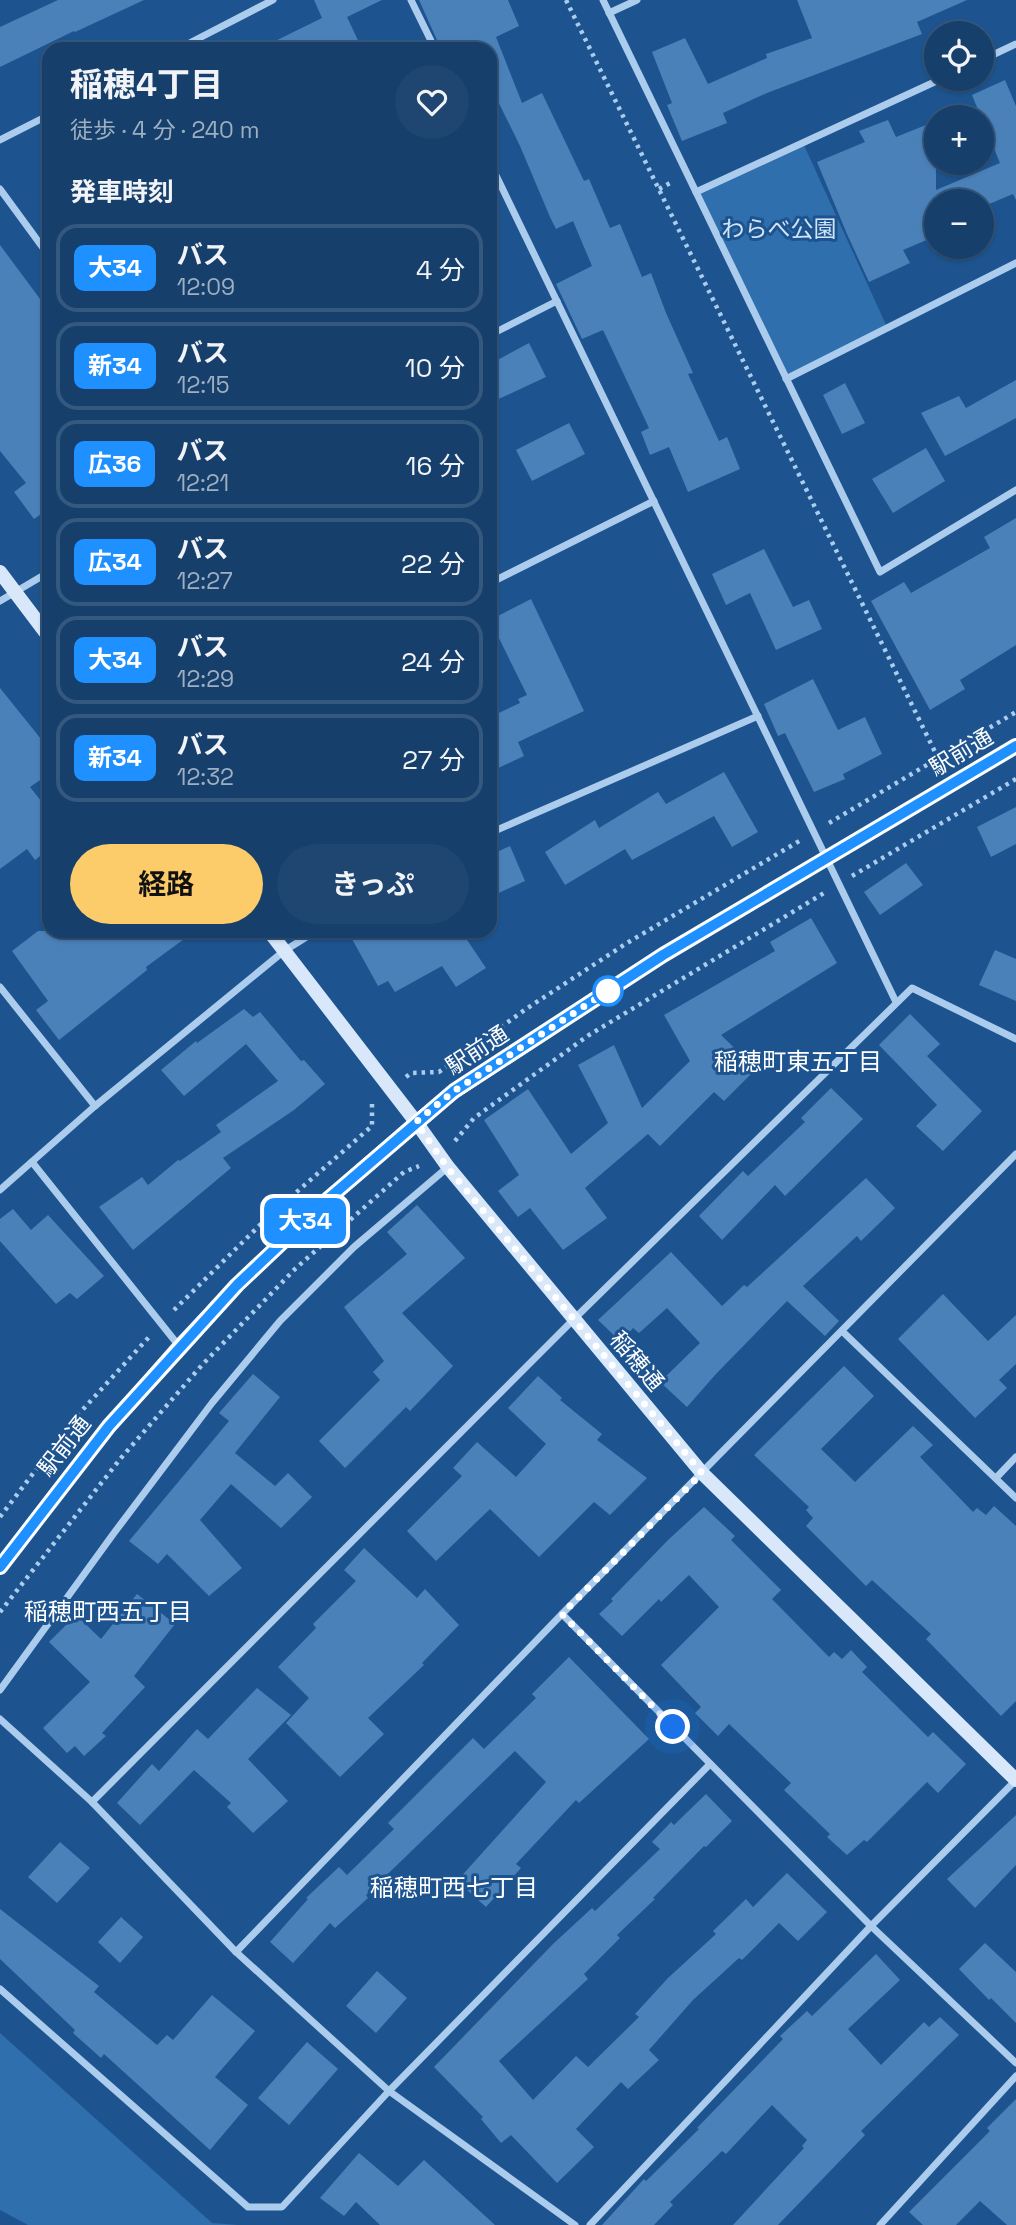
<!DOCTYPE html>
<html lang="ja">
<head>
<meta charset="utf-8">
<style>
  body { margin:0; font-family:"Space Grotesk","Noto Sans JP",sans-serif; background:#1f4671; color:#f1f3f6; height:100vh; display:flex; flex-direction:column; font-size:26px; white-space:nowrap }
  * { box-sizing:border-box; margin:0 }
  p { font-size:23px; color:#9eafc1 }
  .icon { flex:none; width:38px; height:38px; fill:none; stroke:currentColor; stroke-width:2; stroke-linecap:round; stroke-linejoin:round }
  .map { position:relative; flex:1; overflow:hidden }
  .drawer { position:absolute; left:42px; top:42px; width:455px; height:896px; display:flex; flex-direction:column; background:#163f6b; border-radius:21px; box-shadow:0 2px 5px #0004,0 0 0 2px #35587e }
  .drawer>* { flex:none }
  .badge { padding:0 14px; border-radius:10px; font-size:24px; line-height:46px }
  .fabs { position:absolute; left:924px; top:21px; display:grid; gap:14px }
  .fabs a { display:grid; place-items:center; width:70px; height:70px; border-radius:50%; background:#163f6b; box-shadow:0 2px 5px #0004,0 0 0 2px #35587e; font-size:35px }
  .you { position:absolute; width:35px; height:35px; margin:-18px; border:5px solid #fff; border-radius:50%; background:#1a73e8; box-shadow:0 0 0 10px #1a73e833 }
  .map>.badge { position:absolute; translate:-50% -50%; box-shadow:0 0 0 4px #fff }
  h2 { padding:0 28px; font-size:26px; line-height:63px }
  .round { display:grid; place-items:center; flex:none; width:74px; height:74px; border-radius:37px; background:#1f4671 }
  .summary { display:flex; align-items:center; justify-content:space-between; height:119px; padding:0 28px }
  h1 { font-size:33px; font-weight:700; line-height:52px }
  .button { display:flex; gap:14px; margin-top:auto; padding:14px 28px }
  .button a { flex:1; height:80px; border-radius:42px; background:#fdcc6a; color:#111; font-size:28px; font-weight:700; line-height:80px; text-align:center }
  .button a+a { background:#1f4671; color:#f1f3f6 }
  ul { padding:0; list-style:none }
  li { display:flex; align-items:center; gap:21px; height:88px; margin:0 14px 10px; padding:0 14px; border:4px solid #35587e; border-radius:21px }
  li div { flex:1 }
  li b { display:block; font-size:26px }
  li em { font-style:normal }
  li .badge { min-width:77px; font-weight:700; text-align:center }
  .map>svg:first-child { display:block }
  .green { fill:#306fad }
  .building { fill:#4a81b8 }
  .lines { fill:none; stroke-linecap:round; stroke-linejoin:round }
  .path { stroke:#abcced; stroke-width:4.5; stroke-dasharray:3.5 5; stroke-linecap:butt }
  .street { stroke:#abcced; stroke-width:7 }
  .secondary { stroke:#d8e8fa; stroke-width:14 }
  .line-casing { stroke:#fff; stroke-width:16 }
  .line { stroke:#1e90ff; stroke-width:10 }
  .walk { stroke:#fff; stroke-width:7; stroke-dasharray:0 12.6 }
  .stop-dot { fill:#fff; stroke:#1e90ff; stroke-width:3.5 }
  .labels { text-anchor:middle; stroke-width:6; stroke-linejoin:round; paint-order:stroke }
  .park-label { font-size:23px; fill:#d1e5fa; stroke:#1d548f }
  .street-label { font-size:23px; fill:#fff; stroke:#1d548f }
  .neighbourhood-label { font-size:24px; fill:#fff; stroke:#1d548f }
</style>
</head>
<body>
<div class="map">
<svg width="1016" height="2225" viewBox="0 0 1016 2225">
  <rect width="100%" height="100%" fill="#1d548f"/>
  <!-- green -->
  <g class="green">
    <path d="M803,143L887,327L786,379L696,192Z"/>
    <path d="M0,2033L212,2223L238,2225H28L0,2210Z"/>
  </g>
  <!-- building -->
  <g class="building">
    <path d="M58,0H144L75,32L74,31L0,67V27Z"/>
    <path d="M314,0H382L347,17L362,49H259L322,18Z"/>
    <path d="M419,0H508L519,26L496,37L522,103L542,93L584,181L589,179L610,228L620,224L642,277L651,273L666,313L693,373L688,374L719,441L727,437L740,469L688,492L669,447L650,455L641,432L649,428L603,330L582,339L556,284L592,266L573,221L556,229L550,217L520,146L490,85V49H441Z"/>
    <path d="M797,0H967L917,22L922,34L767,93L723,113L727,123L682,141L667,105L672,103L652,52L685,38L708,84L767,58L766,54L812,38Z"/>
    <path d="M1005,80L1016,106V200L1013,194L982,207V201H936V236L903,250L910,263L869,282L847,234L817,162L865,142L859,131L888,120L896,137L936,121V190L1000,163L972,95Z"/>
    <path d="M0,245L49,311V512L47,510L34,519L14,492L26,483L0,451Z"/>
    <path d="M529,343L546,377L490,403V364Z"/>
    <path d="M1016,380V418L945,456L921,413L959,396L966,408Z"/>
    <path d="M845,383L865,423L842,434L823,395Z"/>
    <path d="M569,423L585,454L532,481L516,450Z"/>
    <path d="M926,448L945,481L893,513L872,479Z"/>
    <path d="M1016,518V645L960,680L965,689L930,710L871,601L904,582L911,593L990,548L984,537Z"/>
    <path d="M764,549L793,607L809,600L822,629L776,650L750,593L726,605L712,574Z"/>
    <path d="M531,599L584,711L518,742L524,756L490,772V717L520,703L518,699L527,695L490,620Z"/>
    <path d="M813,679L838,730L865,717L882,754L843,774L845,779L814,792L785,733L778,736L764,704Z"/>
    <path d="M0,688L49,749V774L30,787L49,811V849L35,860L27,849L0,869Z"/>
    <path d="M724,772L758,832L732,847L714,816L632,860L625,849L565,885L545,852L595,820L599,828L658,792L666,804Z"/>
    <path d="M1016,807V844L991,857L977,827Z"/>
    <path d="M510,846L525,881L490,897V855Z"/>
    <path d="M906,863L923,885L880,915L864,892Z"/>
    <path d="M811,918L837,963L721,1035L756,1069L724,1101L714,1092L660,1146L648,1134L585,1188L607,1218L563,1250L530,1208L518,1217L498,1191L519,1175L484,1120L528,1089L571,1154L608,1123L578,1065L614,1045L642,1108L690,1061L664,1015L775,951L770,942Z"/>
    <path d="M38,931H195L146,967L147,970L59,1040L36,1010L48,1001L12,951Z"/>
    <path d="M366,931H461L486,968L456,987L442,966L395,992L388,981L378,986L352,939Z"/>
    <path d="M995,950L1016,959V1001L979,985Z"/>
    <path d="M244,1009L253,1017L260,1012L301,1061L304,1060L325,1084L294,1110L223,1158L231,1168L133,1250L99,1207L142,1177L148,1185L178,1160L180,1161L221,1132L216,1125L278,1081L246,1044L184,1096L161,1070L196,1041L197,1043Z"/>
    <path d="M910,1014L940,1044L927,1056L982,1111L943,1151L916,1126L937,1105L879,1045Z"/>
    <path d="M831,1088L863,1119L785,1196L775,1185L722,1240L699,1216L743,1171L748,1176L805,1122L801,1118Z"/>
    <path d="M866,1178L895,1208L861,1241L857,1236L803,1286L839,1321L825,1336L787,1301L716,1374L687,1407L660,1382L700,1343L667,1308L639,1333L633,1328L621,1342L598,1320L671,1252L722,1306L744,1285L747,1287Z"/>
    <path d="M417,1205L465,1258L402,1313L453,1366L410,1411L406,1407L345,1468L319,1441L380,1380L373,1372L384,1361L344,1307L407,1254L387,1232Z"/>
    <path d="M13,1209L31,1230L48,1215L104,1276L77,1299L70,1293L56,1304L0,1241V1219Z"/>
    <path d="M943,1294L988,1341L1016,1315V1364L999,1380L1007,1388L975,1418L898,1339Z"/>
    <path d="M844,1366L874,1396L821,1449L855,1482L913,1426L933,1445L920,1457L973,1512L977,1508L986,1515L994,1506L1016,1526V1701L1001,1716L926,1639L931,1634L872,1580L866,1586L806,1526L813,1518L806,1510L809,1507L754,1455Z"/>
    <path d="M253,1374L280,1397L235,1453L275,1486L288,1473L312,1497L281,1528L231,1484L200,1520L242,1568L209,1596L167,1554L158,1564L129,1541L229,1421L219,1413Z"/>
    <path d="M538,1376L562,1398L560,1400L602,1434L597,1440L647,1478L610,1515L594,1502L539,1557L490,1509L436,1561L407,1531L462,1476L453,1468L477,1442L516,1477L546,1444L508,1408Z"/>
    <path d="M704,1507L735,1536L731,1540L781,1590L772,1599L829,1657L834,1652L842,1659L851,1650L867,1667L862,1672L928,1737L933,1732L966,1764L938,1793L927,1782L867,1842L864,1840L847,1855L827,1837L830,1834L784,1790L791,1783L729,1724L718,1736L695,1713L701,1707L661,1665L719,1607L689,1575L661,1602L659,1599L622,1636L599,1614L613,1601L611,1599L668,1540Z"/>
    <path d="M364,1548L417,1598L425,1589L459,1625L422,1663L424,1665L368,1718L384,1734L340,1777L286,1723L309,1698L278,1667L316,1628L313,1624L356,1581L344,1570Z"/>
    <path d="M137,1594L175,1624L134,1676L145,1687L102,1733L106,1736L84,1756L75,1746L67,1753L43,1728L90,1682L49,1642L76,1615L101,1639Z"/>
    <path d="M569,1657L649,1739L579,1803L576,1800L516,1864L521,1868L486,1907L457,1881L546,1782L515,1751L366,1895L368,1898L335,1928L330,1923L293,1963L270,1942L308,1899L306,1898L339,1867L347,1875L394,1829L388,1823L473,1738L484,1749L536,1698L532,1694Z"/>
    <path d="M257,1688L291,1715L248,1759L288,1801L253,1833L227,1807L231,1803L194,1770L140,1825L117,1803L152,1764L159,1771L197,1729L208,1739Z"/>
    <path d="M706,1794L732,1821L706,1847L704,1846L653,1898L655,1899L617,1935L620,1938L584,1974L588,1979L499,2061L533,2100L576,2056L588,2067L639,2017L635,2014L668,1978L716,1934L713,1931L746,1899L753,1907L787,1873L827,1912L798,1941L779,1923L742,1960L739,1958L693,2000L649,2050L659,2060L628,2089L621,2082L576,2129L594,2147L557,2183L511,2135L501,2143L481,2119L483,2117L434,2067L553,1944L592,1908L595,1911L660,1849L652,1842L671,1822L674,1825Z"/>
    <path d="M1016,1815V1865L975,1908L947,1879Z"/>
    <path d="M60,1842L90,1868L57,1903L28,1877Z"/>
    <path d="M0,1909L99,1986L94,1992L157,2045L167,2035L173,2040L212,1995L255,2031L215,2077L248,2105L210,2150L104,2054L101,2058L73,2033L75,2030L0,1959Z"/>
    <path d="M121,1917L143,1937L120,1963L98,1942Z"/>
    <path d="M985,1943L1016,1972V2023L991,1998L989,2000L959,1969Z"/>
    <path d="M876,1954L900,1980L848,2029L881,2065L924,2022L929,2027L940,2017L959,2035L861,2131L865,2135L778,2225H733L804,2148L802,2146L807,2140L772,2105L726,2154L722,2151L670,2202L673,2205L654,2225H602L644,2179L646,2181L699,2129L697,2128L783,2039L780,2036L807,2011L812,2016Z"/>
    <path d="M377,1971L407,1998L376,2033L346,2006Z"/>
    <path d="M307,2042L338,2069L289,2125L258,2098Z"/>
    <path d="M1016,2099V2225H1007L980,2201L956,2225H923L909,2212L990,2131L987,2128Z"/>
    <path d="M359,2153L398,2186L424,2160L495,2225H380L356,2202L344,2216L320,2198Z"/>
  </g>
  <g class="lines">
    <!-- path -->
    <g class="path">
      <path d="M566,0L938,758"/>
      <path d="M659,189L674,181"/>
      <path d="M829,823L1016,712"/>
      <path d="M852,876L1016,779"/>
      <path d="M406,1077L411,1073L439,1072L526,1009L627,943L801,840"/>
      <path d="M455,1141L474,1118L589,1035L824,893"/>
      <path d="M174,1310L267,1218L372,1126V1103L374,1101"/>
      <path d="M0,1517L76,1417L149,1337"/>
      <path d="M0,1612L121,1458L202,1365L295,1269L404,1172L419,1166"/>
    </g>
    <!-- street -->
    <g class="street">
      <path d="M411,0L435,49"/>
      <path d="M603,0L880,572L1016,490"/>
      <path d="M609,13L637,0"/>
      <path d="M178,49L273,0"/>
      <path d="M982,60L1016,44"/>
      <path d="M0,140L49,115"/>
      <path d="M490,163L896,1002"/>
      <path d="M0,189L49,256"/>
      <path d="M696,192L941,79"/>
      <path d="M490,335L557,301"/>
      <path d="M786,379L1016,263"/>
      <path d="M490,583L654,501"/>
      <path d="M0,601L49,572"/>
      <path d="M490,833L758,716"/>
      <path d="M0,987L95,1106"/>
      <path d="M32,1162L179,1346"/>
      <path d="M0,1190L95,1106L284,951L316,931"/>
      <path d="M843,1332L1016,1498"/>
      <path d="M996,1478L1016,1457"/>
      <path d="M562,1614L871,1926L1016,2063"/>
      <path d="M0,1690L114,1533L212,1403L280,1321L354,1247L448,1167"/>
      <path d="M0,1719L92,1802L236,1952L389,2091L575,2225"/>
      <path d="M92,1802L573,1320L912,988L1016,1039"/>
      <path d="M236,1952L562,1614L1016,1154"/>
      <path d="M0,1989L248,2207H282L389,2091L710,1764"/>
      <path d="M590,2225L871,1926L1016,1780"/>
      <path d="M880,2225L1016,2076"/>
    </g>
    <!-- secondary -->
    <g class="secondary">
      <path d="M0,572L49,637"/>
      <path d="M269,931L416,1122L448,1167L702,1473L1016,1780"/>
      <path d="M0,1567L109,1426L179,1346L237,1285L328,1199L416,1122L454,1092L663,955L1016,746"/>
    </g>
  </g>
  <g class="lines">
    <defs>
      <path id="line" d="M0,1567L109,1426L237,1285L328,1199L454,1091L663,955L1016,746"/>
    </defs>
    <!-- line casing -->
    <use href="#line" class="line-casing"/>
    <!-- line -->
    <use href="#line" class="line"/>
    <!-- walk -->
    <path class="walk" d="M608,991L617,985L454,1091L416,1122L447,1167L702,1473L562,1614L673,1727"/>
  </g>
  <!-- markers -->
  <circle class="stop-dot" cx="608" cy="991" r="14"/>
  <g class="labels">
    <!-- park labels -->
    <g class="park-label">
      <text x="779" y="237">わらべ公園</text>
    </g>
    <!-- street labels -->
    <g class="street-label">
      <text transform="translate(961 752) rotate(-31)" y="8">駅前通</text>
      <text transform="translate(477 1050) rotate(-33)" y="8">駅前通</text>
      <text transform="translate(637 1361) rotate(50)" y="8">稲穂通</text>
      <text transform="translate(64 1446) rotate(-52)" y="8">駅前通</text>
    </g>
    <!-- neighbourhood labels -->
    <g class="neighbourhood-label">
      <text x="798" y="1070">稲穂町東五丁目</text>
      <text x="108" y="1620">稲穂町西五丁目</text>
      <text x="454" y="1896">稲穂町西七丁目</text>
    </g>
  </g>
</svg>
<div class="fabs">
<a><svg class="icon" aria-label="locate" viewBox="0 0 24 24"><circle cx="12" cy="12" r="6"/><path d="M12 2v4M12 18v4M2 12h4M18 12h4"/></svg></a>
<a>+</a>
<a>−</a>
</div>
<div class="you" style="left:673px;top:1727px"></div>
<b class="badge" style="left:305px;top:1221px;background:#1e90ff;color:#fff">大34</b>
<section class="drawer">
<div class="summary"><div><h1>稲穂4丁目</h1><p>徒歩 · 4 分 · 240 m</p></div><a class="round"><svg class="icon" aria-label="heart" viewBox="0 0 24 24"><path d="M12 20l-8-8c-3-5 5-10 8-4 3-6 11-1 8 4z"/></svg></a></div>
<h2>発車時刻</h2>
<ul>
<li><span class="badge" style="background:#1e90ff;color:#fff">大34</span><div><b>バス</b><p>12:09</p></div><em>4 分</em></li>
<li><span class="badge" style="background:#1e90ff;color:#fff">新34</span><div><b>バス</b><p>12:15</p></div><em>10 分</em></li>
<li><span class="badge" style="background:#1e90ff;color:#fff">広36</span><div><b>バス</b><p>12:21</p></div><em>16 分</em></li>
<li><span class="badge" style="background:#1e90ff;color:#fff">広34</span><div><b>バス</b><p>12:27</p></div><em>22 分</em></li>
<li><span class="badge" style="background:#1e90ff;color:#fff">大34</span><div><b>バス</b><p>12:29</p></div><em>24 分</em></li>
<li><span class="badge" style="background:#1e90ff;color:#fff">新34</span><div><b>バス</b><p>12:32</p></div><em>27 分</em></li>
</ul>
<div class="button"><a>経路</a><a>きっぷ</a></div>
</section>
</div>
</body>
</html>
